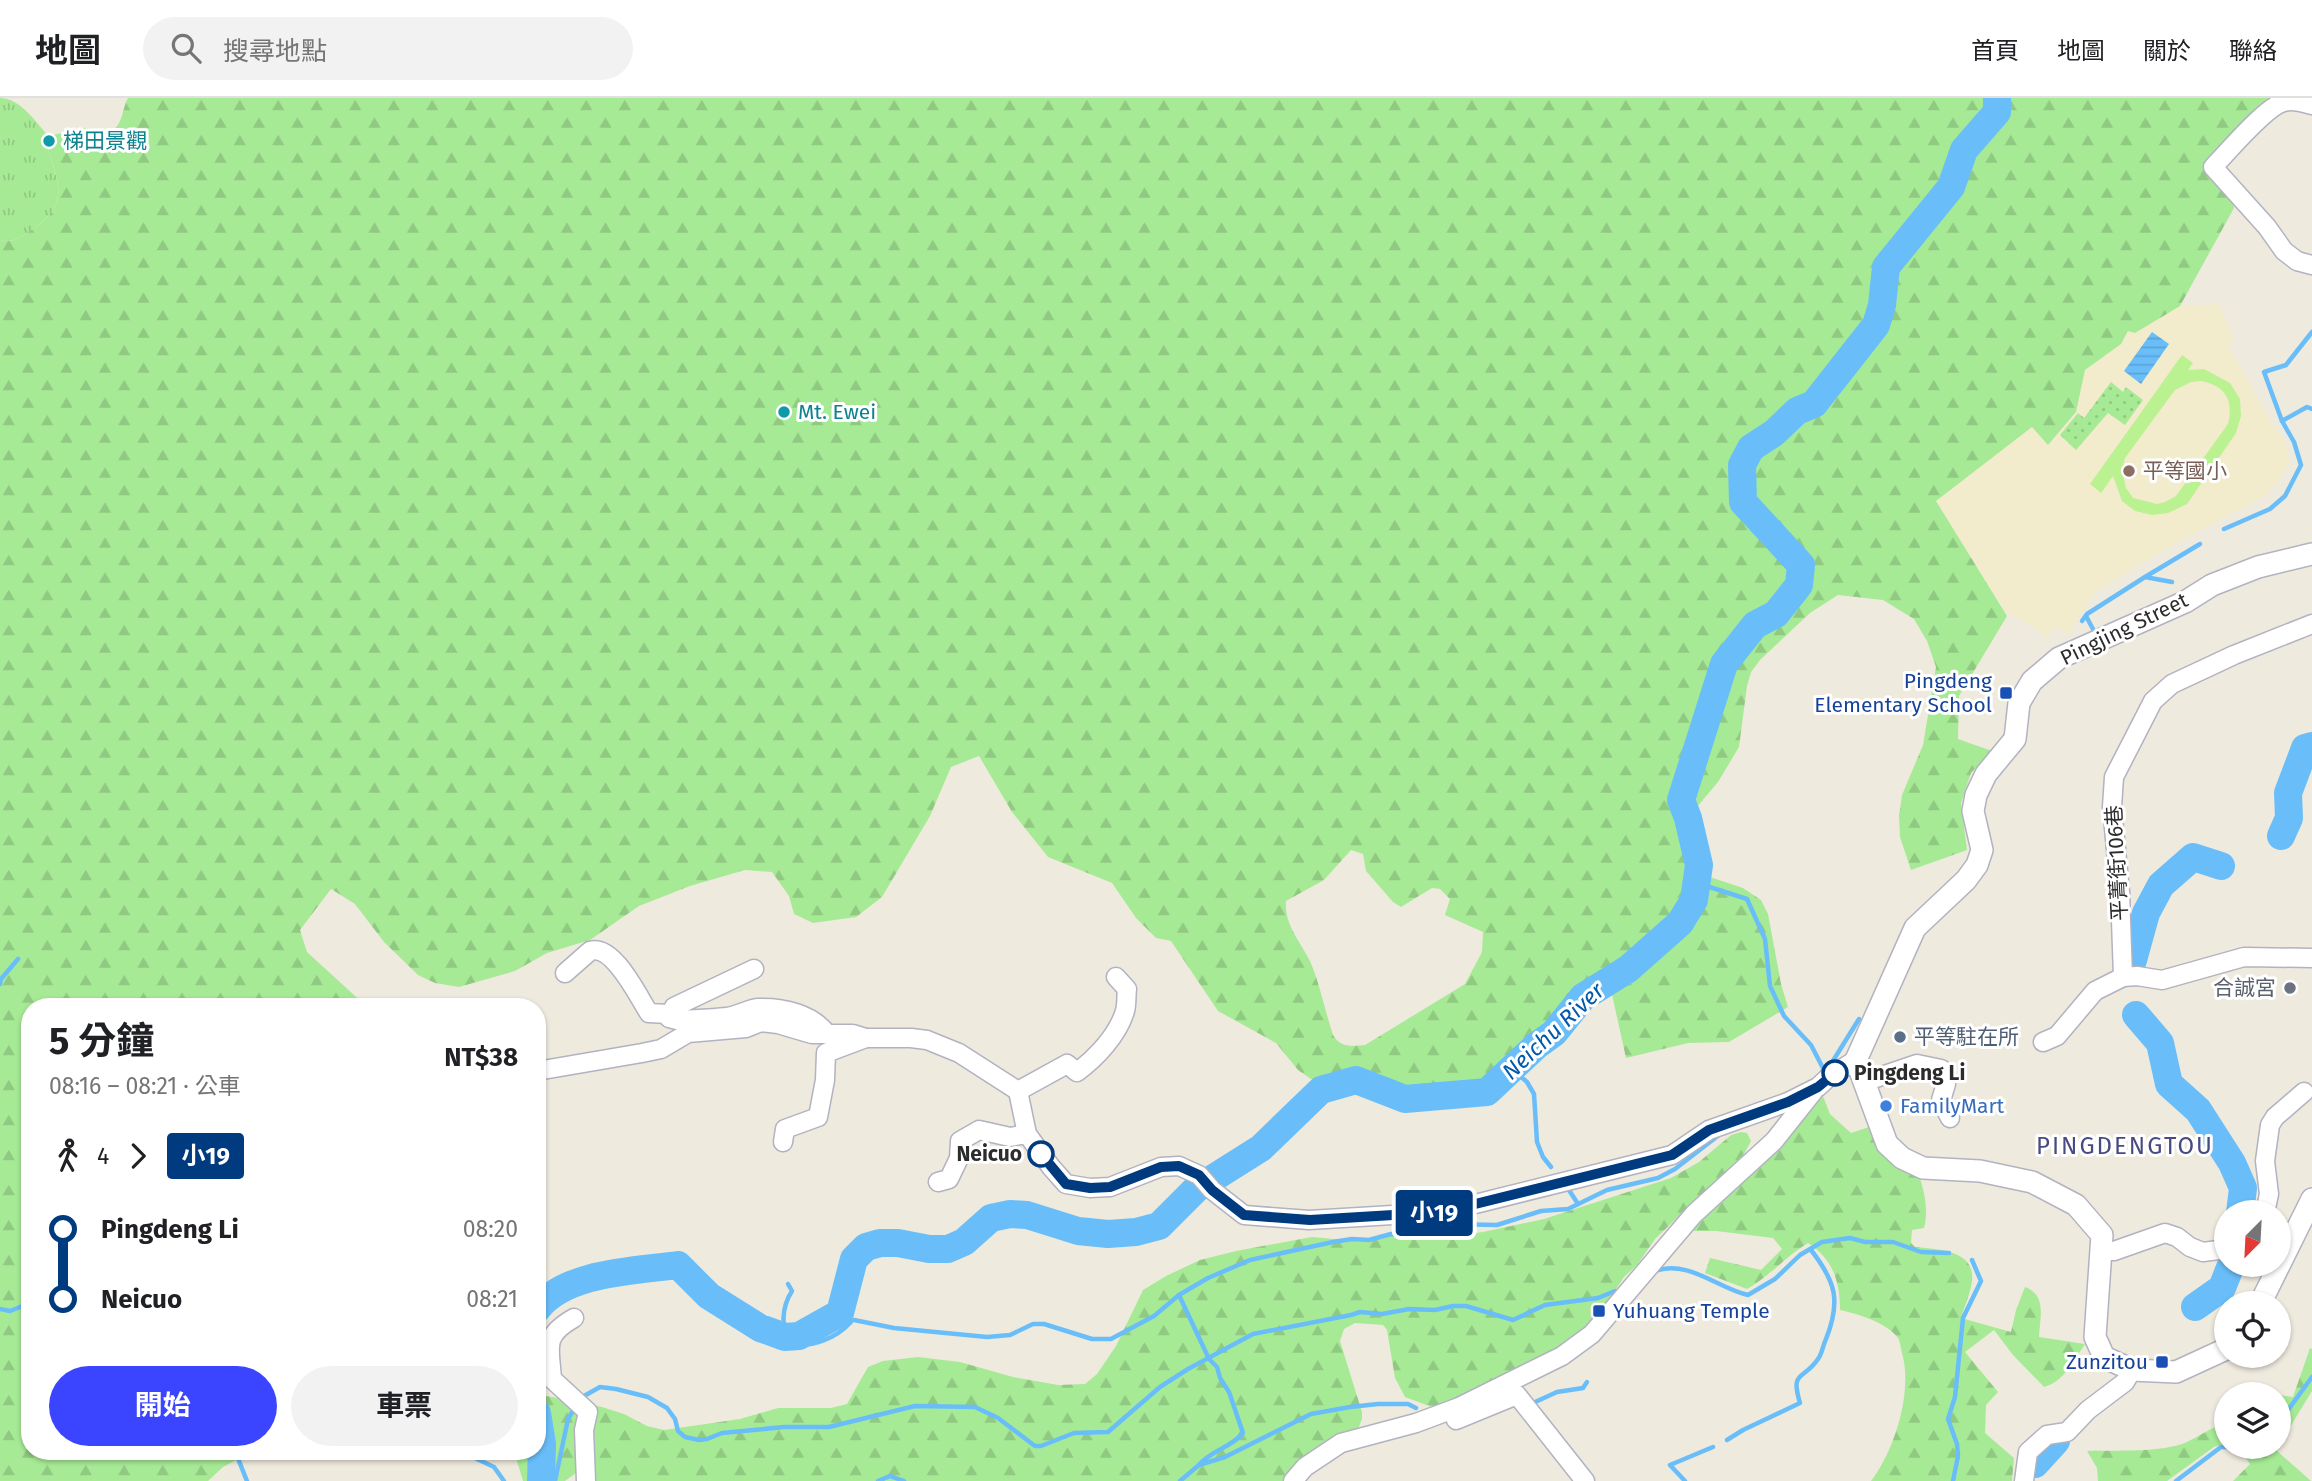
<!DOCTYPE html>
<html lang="zh-TW">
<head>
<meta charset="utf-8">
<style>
  body { margin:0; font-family:"Fira Sans","Noto Sans TC",sans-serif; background:#f2f2f2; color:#202124; height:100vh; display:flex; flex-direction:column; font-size:26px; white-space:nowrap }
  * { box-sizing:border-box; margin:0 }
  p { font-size:23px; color:#757577 }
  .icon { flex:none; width:38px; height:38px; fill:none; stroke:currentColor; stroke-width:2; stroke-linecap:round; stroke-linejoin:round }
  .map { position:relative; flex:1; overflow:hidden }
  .sheet { position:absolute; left:21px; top:900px; width:525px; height:462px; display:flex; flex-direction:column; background:#fff; border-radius:28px; box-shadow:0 2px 5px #0004 }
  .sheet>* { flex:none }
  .badge { padding:0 14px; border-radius:5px; font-size:24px; line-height:46px }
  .needle { width:46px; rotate:204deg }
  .controls { position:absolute; left:2214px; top:1102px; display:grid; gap:14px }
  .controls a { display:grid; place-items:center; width:77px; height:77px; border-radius:50%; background:#fff; box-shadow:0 2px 5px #0004; font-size:35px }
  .map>.badge { position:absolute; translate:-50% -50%; box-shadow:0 0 0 4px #fff }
  .legs { display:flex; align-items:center; gap:10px; height:77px; padding:0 28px; font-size:23px }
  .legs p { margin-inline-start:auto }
  .head { display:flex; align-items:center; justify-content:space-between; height:119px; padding:0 28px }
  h1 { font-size:38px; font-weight:700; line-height:52px }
  .primary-button { display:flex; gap:14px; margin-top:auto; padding:14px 28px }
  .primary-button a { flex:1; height:80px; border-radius:42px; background:#3b44ff; color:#fff; font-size:28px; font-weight:700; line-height:80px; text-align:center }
  .primary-button a+a { background:#f2f2f2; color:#202124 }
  ul { padding:0 28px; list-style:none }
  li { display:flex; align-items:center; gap:24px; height:70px; font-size:26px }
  li i { display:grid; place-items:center; width:10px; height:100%; margin:0 9px; background:currentColor }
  li i::after { content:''; width:18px; height:18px; margin:-9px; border:5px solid; border-radius:50%; background:#fff }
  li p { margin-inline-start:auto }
  li:first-child i { background:linear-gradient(#0000 50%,currentColor 0) }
  li:last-child i { background:linear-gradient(currentColor 50%,#0000 0) }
  header { display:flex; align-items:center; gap:42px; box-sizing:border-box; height:98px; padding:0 35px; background:#fff; border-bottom:2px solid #e0e0e0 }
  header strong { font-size:33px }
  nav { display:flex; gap:38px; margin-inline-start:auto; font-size:24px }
  .search { width:490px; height:63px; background:#f2f2f2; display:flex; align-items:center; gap:18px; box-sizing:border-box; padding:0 24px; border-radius:38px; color:#757577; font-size:26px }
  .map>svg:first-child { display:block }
  .education { fill:#f2ebcc }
  .grass { fill:url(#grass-tufts) }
  .forest { fill:url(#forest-firs); fill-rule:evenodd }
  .park { fill:url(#park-dots) }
  .pitch { fill:#bbf291; fill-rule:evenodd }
  .water { fill:url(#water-rules) }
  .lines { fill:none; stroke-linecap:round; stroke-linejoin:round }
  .stream { stroke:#69bef9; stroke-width:4.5 }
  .river { stroke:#69bef9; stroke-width:28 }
  .minor-casing { stroke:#b2b2c1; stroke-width:21 }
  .tertiary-casing { stroke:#b2b2c1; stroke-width:24 }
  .minor { stroke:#fff; stroke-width:18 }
  .tertiary { stroke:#fff; stroke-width:21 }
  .line-1-casing { stroke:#fff; stroke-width:16 }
  .line-1 { stroke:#003b80; stroke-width:10 }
  .culture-dot { fill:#0f9aa8; stroke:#fff; stroke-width:2.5 }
  .education-dot { fill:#8d6e63; stroke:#fff; stroke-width:2.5 }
  .transit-dot { fill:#1a4fb4; stroke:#fff; stroke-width:2.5 }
  .worship-dot { fill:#6b7280; stroke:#fff; stroke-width:2.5 }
  .service-dot { fill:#5c6f8a; stroke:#fff; stroke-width:2.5 }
  .stop-1-dot { fill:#fff; stroke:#003b80; stroke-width:3.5 }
  .shop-dot { fill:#3f7fe0; stroke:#fff; stroke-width:2.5 }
  .labels { text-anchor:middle; stroke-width:6; stroke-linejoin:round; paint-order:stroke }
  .culture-label { font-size:21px; fill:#0d838f; stroke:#fff; text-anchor:start }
  .education-label { font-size:21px; fill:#785e54; stroke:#fff; text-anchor:start }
  .street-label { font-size:21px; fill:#2c2c2c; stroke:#fff }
  .transit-label { font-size:21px; fill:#164399; stroke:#fff; text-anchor:end }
  .worship-label { font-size:21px; fill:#5b616d; stroke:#fff; text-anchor:end }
  .service-label { font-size:21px; fill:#4e5e75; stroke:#fff; text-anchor:start }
  .stop-label { font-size:21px; font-weight:bold; fill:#2c2c2c; stroke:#fff; text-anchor:start }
  .shop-label { font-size:21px; fill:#366cbe; stroke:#fff; text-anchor:start }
  .water-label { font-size:23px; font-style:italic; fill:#0259ab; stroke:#fff }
  .quarter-label { font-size:24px; letter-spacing:2px; fill:#484a82; stroke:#fff }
</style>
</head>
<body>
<header>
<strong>地圖</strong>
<div class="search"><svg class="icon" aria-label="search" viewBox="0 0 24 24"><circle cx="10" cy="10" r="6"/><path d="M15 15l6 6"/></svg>搜尋地點</div>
<nav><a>首頁</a><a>地圖</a><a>關於</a><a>聯絡</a></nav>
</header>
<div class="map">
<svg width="2312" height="1383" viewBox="0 0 2312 1383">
  <defs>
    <pattern id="grass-tufts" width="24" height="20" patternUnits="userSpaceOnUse" patternTransform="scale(1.75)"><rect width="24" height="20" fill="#a7ea96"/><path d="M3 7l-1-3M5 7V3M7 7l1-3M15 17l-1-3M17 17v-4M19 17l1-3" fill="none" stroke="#90c981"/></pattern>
    <pattern id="forest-firs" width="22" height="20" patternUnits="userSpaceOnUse" patternTransform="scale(1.75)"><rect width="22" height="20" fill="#a7ea96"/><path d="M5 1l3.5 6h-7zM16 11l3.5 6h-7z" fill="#90c981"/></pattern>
    <pattern id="park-dots" width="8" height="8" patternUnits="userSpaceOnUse" patternTransform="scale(1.75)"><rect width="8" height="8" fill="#a7ea96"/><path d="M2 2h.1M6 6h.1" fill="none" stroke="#90c981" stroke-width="1.8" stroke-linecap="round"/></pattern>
    <pattern id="water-rules" width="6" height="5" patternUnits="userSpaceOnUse" patternTransform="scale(1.75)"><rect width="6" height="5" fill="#69bef9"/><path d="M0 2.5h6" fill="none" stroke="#5ba3d6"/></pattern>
  </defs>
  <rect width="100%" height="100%" fill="#efeade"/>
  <!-- education -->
  <path class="education" d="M2219,206L2234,241L2227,250L2232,253L2272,326L2285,343L2289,363L2287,368L2282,378L2266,397L2160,454L2094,495L2069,536L2054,529L2047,541L2035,530L2003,511L1936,403L2033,328L2049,347L2076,314L2085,272L2121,246L2129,232L2135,235L2180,208Z"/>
  <!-- grass -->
  <path class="grass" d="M0,0C20,0 36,24 48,38C47,48 49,54 52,64C64,98 60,113 30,133C20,140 12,145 0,142Z"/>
  <!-- forest -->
  <g class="forest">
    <path d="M128,0H2274L2214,62L2233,101L2234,110L2180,208L2135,235L2128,233L2121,246L2085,272L2076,314L2048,347L2032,329L1936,403L2007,518L1959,598L1958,641L1992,653L1971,675L1961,705L1967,752L1911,772L1900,739L1899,718L1902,697L1923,647L1936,569L1927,543L1914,521L1883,502L1838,497L1810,515L1760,562L1751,574L1747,588L1739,649L1718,684L1680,729V747L1687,764L1710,779L1743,790L1761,802L1768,816L1781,886L1788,909L1729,944L1688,945L1626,960L1607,874L1592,886L1556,923L1489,983L1453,991L1407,995L1352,976L1325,984L1311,981L1298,972L1276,945L1218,913L1171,843L1156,840L1136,820L1112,785L1048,759L1012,714L979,658L951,669L930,718L882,799L856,819L813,825L794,816L789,798L772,774L745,772L690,788L639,808L590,842L547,855L515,873L459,889L435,885L418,877L384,844L355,806L331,791L300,832L307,854L366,908H30V1353H253L223,1369L208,1383H0V142C12,145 20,140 30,133C60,113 64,98 52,64C49,54 47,48 48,38L86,30L110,34C124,26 121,13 128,0ZM1351,752L1363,756L1366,773L1393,804L1401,809L1432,790L1440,791L1450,801L1445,817L1483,834L1482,854L1465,886L1365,947C1351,948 1341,950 1333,937C1325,913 1320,886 1310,863C1300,843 1284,826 1286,803L1324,782Z"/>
    <path d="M1823,998L1830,1016L1851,1035L1869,1029L1883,1054L1918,1074C1924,1092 1929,1111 1924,1130L1912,1132L1911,1145L1915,1149C1933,1151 1970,1151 1972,1176C1974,1187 1964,1209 1961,1220L2011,1234L2016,1212L2025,1189C2047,1197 2040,1219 2039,1239L2085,1246C2075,1261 2064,1284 2044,1289L2013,1257L1994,1232L1965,1254L1998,1294L1986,1307L1985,1335L2014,1360L2012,1383H1871C1895,1352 1913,1293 1902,1255C1901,1251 1900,1243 1898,1240C1886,1224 1858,1216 1840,1212C1840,1184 1833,1161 1808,1145C1786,1158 1770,1178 1747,1191L1705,1175L1710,1160L1761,1172L1782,1151L1773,1140L1716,1133H1690L1741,1078L1778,1048Z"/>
    <path d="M1741,1034L1747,1035L1751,1043L1744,1056L1655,1141L1637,1167L1624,1179L1608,1203L1598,1212L1589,1228L1543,1262L1459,1302L1432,1309L1405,1299L1395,1280L1387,1232L1383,1227L1355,1225L1344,1231L1340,1243L1362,1314V1321L1356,1336L1302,1365L1284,1383H591L583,1374L576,1375L565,1383H523L514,1353H537V1296L602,1309L624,1316L647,1328L664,1332L740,1321L778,1310H831L847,1306L868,1269L883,1263L918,1259L960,1264L1013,1279L1058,1287L1085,1286L1097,1276L1116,1248L1143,1192L1166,1178L1200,1162L1236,1153L1312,1139L1367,1144L1394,1137L1444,1139L1483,1134L1544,1121L1671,1080L1699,1064L1731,1037Z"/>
    <path d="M2310,1250L2312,1251V1293L2279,1347V1297L2293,1299Z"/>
    <path d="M2226,1324V1345L2214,1349L2167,1383H2098L2097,1370L2087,1353C2115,1352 2162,1355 2187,1344C2200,1338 2212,1329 2226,1324Z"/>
    <path d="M2238,1349H2277L2276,1352L2311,1383H2233L2250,1366Z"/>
  </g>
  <!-- park -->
  <path class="park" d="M2111,284L2123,294L2126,289L2143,302L2125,327L2108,315L2076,352L2060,337L2078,315L2084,320Z"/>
  <!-- pitch -->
  <path class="pitch" d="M2182,257L2193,265L2188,272L2204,271L2230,285L2240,301L2241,318L2236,335L2187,406L2168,415L2152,417L2135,413L2122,403L2113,378L2101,395L2090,386ZM2201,283C2225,288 2234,301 2228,326L2176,398L2165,404L2157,406L2133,400L2126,390L2122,372L2125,360L2175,292L2191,284Z"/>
  <!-- water -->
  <path class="water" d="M2152,234L2169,246L2141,286L2124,273Z"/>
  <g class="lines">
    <!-- stream -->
    <g class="stream">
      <path d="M2282,323L2264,274L2286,267L2312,234"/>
      <path d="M2224,431L2270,411L2285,398L2301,367L2294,344L2282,323L2307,309L2312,311"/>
      <path d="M2145,479L2200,446"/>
      <path d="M2086,518L2094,533"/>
      <path d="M2082,523L2087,516L2145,479L2172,484"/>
      <path d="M1697,785L1747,801L1765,841L1770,888L1784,918L1811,947L1824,972"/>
      <path d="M0,886L1,881L18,861"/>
      <path d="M1512,971L1527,984L1534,996L1537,1044L1543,1059L1551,1069"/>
      <path d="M1822,974L1831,966L1859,921"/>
      <path d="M1567,1089L1578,1106"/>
      <path d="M1655,1173C1688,1161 1719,1191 1748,1197L1775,1181L1800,1157L1822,1144L1850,1140L1865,1144H1893L1921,1154L1949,1155"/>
      <path d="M788,1186L792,1193C782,1208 780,1231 790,1246C813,1250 836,1240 851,1224L840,1215"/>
      <path d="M1179,1197L1209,1261L1217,1269L1220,1280L1229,1294L1243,1335C1231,1350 1211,1352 1199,1367"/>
      <path d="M0,1211L10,1213L30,1205"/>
      <path d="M854,1222L894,1230L987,1239L1010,1237L1033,1226H1044L1092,1241H1111L1154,1218L1179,1197L1208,1180L1250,1162L1333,1144L1352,1141L1369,1142L1391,1136L1408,1137L1447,1126L1497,1127L1541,1113L1568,1111L1607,1092L1658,1080L1675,1071L1719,1037"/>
      <path d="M584,1298L600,1289L616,1291L648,1299L667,1310L675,1321L678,1333L685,1339L699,1342L707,1341L722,1335L784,1329H829L915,1308L975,1309L998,1320L1035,1348H1041L1074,1335L1108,1334L1160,1289L1188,1271L1253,1236L1351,1217L1360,1214L1382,1216L1409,1211L1435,1212L1453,1208H1466L1513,1222L1545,1207L1598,1200L1615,1193"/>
      <path d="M1533,1305L1557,1294L1583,1290L1587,1284"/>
      <path d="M2278,1326L2312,1279"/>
      <path d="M1727,1342L1743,1332L1800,1305C1790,1272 1803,1283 1818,1261C1822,1256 1823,1247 1826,1241C1841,1203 1836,1184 1811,1152"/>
      <path d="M235,1353L247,1383"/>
      <path d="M472,1353L477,1361L494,1369L504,1383"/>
      <path d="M555,1383L568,1321L576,1308"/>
      <path d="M878,1383L890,1378L904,1383"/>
      <path d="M1180,1383L1199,1367L1225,1359L1311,1316L1350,1309L1378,1306H1408L1416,1310"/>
      <path d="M1685,1383L1670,1367L1713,1349"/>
      <path d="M1953,1383L1958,1358L1957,1346L1948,1321L1955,1299L1963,1220L1981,1183L1972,1162"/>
      <path d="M2176,1383L2221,1349H2226"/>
    </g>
    <!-- river -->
    <g class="river">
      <path d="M2281,738L2289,720L2288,695L2305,650L2312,648"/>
      <path d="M2133,862L2146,815L2161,787L2193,759L2221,768"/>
      <path d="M2136,917L2160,945L2169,986L2198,1012L2232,1065L2243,1090L2240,1115"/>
      <path d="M2195,1209L2222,1190L2231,1167"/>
      <path d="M537,1211C566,1174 634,1173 678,1167L709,1198L760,1230L785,1239L799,1238L840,1215L854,1161L866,1149L880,1145H898L929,1151H948L964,1144L991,1120L1010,1116L1027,1117L1078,1133L1108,1136L1136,1134L1159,1128L1196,1091L1261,1050L1321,992L1356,982L1405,1001L1487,994L1536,948L1554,935L1583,899L1628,871L1680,825L1694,802L1699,767L1688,720L1681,702L1724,566L1755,527L1776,516L1799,487L1801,467L1743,404L1742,367L1751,350L1774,335L1797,313L1814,306L1876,227L1882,207L1886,169L1951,89L1964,52L1997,14V0"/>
      <path d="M537,1315L542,1346L541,1383"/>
      <path d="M2035,1366L2056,1343"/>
    </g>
    <defs>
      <g id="minor">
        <path d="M2312,7C2303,5 2293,1 2284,4C2266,8 2228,54 2213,69L2267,129L2284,153L2297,163L2312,167"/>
        <path d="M2312,526L2234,557L2172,586L2153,603L2114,679L2112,709L2120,794L2123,879L2137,878L2162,882L2244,859L2312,860"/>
        <path d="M754,871L674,909L669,920L677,922C693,921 710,921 727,919C737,918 748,911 758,910C783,909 813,916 828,937"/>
        <path d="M565,875L590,853C613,845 638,898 649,915L669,916"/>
        <path d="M2043,944L2057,938L2095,893L2123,879"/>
        <path d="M537,973L642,955L661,951L688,935L746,930L761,924L778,926L812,936H853L866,940H911L927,942L959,955L1018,993L1027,1036L1051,1069L1066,1086L1090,1090L1110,1089L1161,1069L1179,1068L1199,1077L1212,1092L1244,1117L1309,1122L1443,1114L1672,1057L1709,1032L1788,1004L1818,989L1830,978L1856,962"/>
        <path d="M1864,984L1917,966L1941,971L1946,986L1941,1002L1950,1020"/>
        <path d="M1018,993L1067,966L1077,974C1096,960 1118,937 1125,913C1127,906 1126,898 1127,891L1116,879"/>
        <path d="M783,1044L785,1031L818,1019L825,982L826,955L866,940"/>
        <path d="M938,1084L949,1081L959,1060L960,1043L979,1032L1010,1039L1027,1036"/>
        <path d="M2265,1115L2269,1096L2265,1063L2270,1027L2275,1019L2304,994"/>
        <path d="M2100,1153H2114L2165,1135L2177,1139L2190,1149L2203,1154L2226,1151"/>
        <path d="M574,1220C542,1238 550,1249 552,1281L588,1314L584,1332L586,1383"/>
        <path d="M1456,1322L1517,1297L1585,1383"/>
        <path d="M1293,1383L1305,1369L1341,1345L1416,1325L1459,1309L1562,1258L1592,1236L1694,1116L1774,1043L1813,994"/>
        <path d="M2024,1383L2028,1354L2047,1337L2067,1334L2088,1312L2125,1284L2132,1272"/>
      </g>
      <g id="tertiary">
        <path d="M2260,1206L2312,1101"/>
        <path d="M2226,1251L2176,1274L2132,1272L2104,1259L2095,1239L2102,1137L2076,1107L2032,1084L1980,1073L1923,1070L1902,1060L1887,1046L1856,962L1915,830L1966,782L1977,767L1982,752L1973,713L1976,697L1986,676L2015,641L2019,605L2032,583L2059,560L2185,504L2212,487L2258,469L2312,456"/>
      </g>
    </defs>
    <!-- minor casing -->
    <use href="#minor" class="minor-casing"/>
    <!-- tertiary casing -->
    <use href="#tertiary" class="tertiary-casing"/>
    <!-- minor -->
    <use href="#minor" class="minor"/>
    <!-- tertiary -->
    <use href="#tertiary" class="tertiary"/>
  </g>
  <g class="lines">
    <defs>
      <path id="line-1" d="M1041,1056L1066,1086L1090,1090L1110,1089L1161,1069L1179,1068L1199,1077L1212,1092L1244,1117L1310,1122L1443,1114L1672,1057L1709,1032L1788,1004L1818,989L1835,975"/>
    </defs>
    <!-- line-1 casing -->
    <use href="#line-1" class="line-1-casing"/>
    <!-- line-1 -->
    <use href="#line-1" class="line-1"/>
  </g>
  <!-- markers -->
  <g class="culture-dot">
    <circle cx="49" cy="43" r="7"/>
    <circle cx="784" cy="314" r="7"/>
  </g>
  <circle class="education-dot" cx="2129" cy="373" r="7"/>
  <g class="transit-dot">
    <rect x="1999" y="588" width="14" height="14" rx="3.5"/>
    <rect x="1592" y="1206" width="14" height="14" rx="3.5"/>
    <rect x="2155" y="1257" width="14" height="14" rx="3.5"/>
  </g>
  <circle class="worship-dot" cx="2290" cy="890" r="7"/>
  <circle class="service-dot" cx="1900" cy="939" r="7"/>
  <g class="stop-1-dot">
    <circle cx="1835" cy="975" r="12"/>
    <circle cx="1041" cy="1056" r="12"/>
  </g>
  <circle class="shop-dot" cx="1886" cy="1008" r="7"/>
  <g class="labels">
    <!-- culture labels -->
    <g class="culture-label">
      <text x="63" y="50">梯田景觀</text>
      <text x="798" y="321">Mt. Ewei</text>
    </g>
    <!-- education labels -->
    <g class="education-label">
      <text x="2143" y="380">平等國小</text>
    </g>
    <!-- street labels -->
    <g class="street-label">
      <text transform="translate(2124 531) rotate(-26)" y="7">Pingjing Street</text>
      <text transform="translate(2117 765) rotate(-93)" y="7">平菁街106巷</text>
    </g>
    <!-- transit labels -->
    <g class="transit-label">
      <text x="1992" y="590">Pingdeng<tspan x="1992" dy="24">Elementary School</tspan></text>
      <text x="1613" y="1220" text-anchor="start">Yuhuang Temple</text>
      <text x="2148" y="1271">Zunzitou</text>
    </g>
    <!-- worship labels -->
    <g class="worship-label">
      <text x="2276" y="897">合誠宮</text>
    </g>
    <!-- service labels -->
    <g class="service-label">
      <text x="1914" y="946">平等駐在所</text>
    </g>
    <!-- stop labels -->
    <g class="stop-label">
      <text x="1854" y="982">Pingdeng Li</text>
      <text x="1022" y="1063" text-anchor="end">Neicuo</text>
    </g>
    <!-- shop labels -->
    <g class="shop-label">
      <text x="1900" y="1015">FamilyMart</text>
    </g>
    <!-- water labels -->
    <g class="water-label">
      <text transform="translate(1553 933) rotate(-43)" y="8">Neichu River</text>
    </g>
    <!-- quarter labels -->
    <g class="quarter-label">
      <text x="2125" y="1056">PINGDENGTOU</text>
    </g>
  </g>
</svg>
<div class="controls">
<a><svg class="needle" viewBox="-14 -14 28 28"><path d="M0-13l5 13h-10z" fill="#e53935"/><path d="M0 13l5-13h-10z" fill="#757577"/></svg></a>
<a><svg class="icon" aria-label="locate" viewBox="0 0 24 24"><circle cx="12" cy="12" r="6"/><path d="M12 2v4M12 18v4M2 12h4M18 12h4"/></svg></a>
<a><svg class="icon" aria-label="layers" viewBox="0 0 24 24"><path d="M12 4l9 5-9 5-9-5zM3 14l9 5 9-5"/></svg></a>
</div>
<b class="badge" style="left:1434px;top:1115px;background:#003b80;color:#fff">小19</b>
<section class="sheet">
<div class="head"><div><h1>5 分鐘</h1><p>08:16 – 08:21 · 公車</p></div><b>NT$38</b></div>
<div class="legs"><svg class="icon" aria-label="walk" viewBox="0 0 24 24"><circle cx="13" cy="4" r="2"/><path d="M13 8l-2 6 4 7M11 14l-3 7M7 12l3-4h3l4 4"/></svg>4<svg class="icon" aria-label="forward" viewBox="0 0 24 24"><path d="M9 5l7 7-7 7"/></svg><b class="badge" style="background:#003b80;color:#fff">小19</b></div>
<ul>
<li><i style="color:#003b80"></i><b>Pingdeng Li</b><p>08:20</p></li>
<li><i style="color:#003b80"></i><b>Neicuo</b><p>08:21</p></li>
</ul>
<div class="primary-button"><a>開始</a><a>車票</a></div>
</section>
</div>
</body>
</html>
